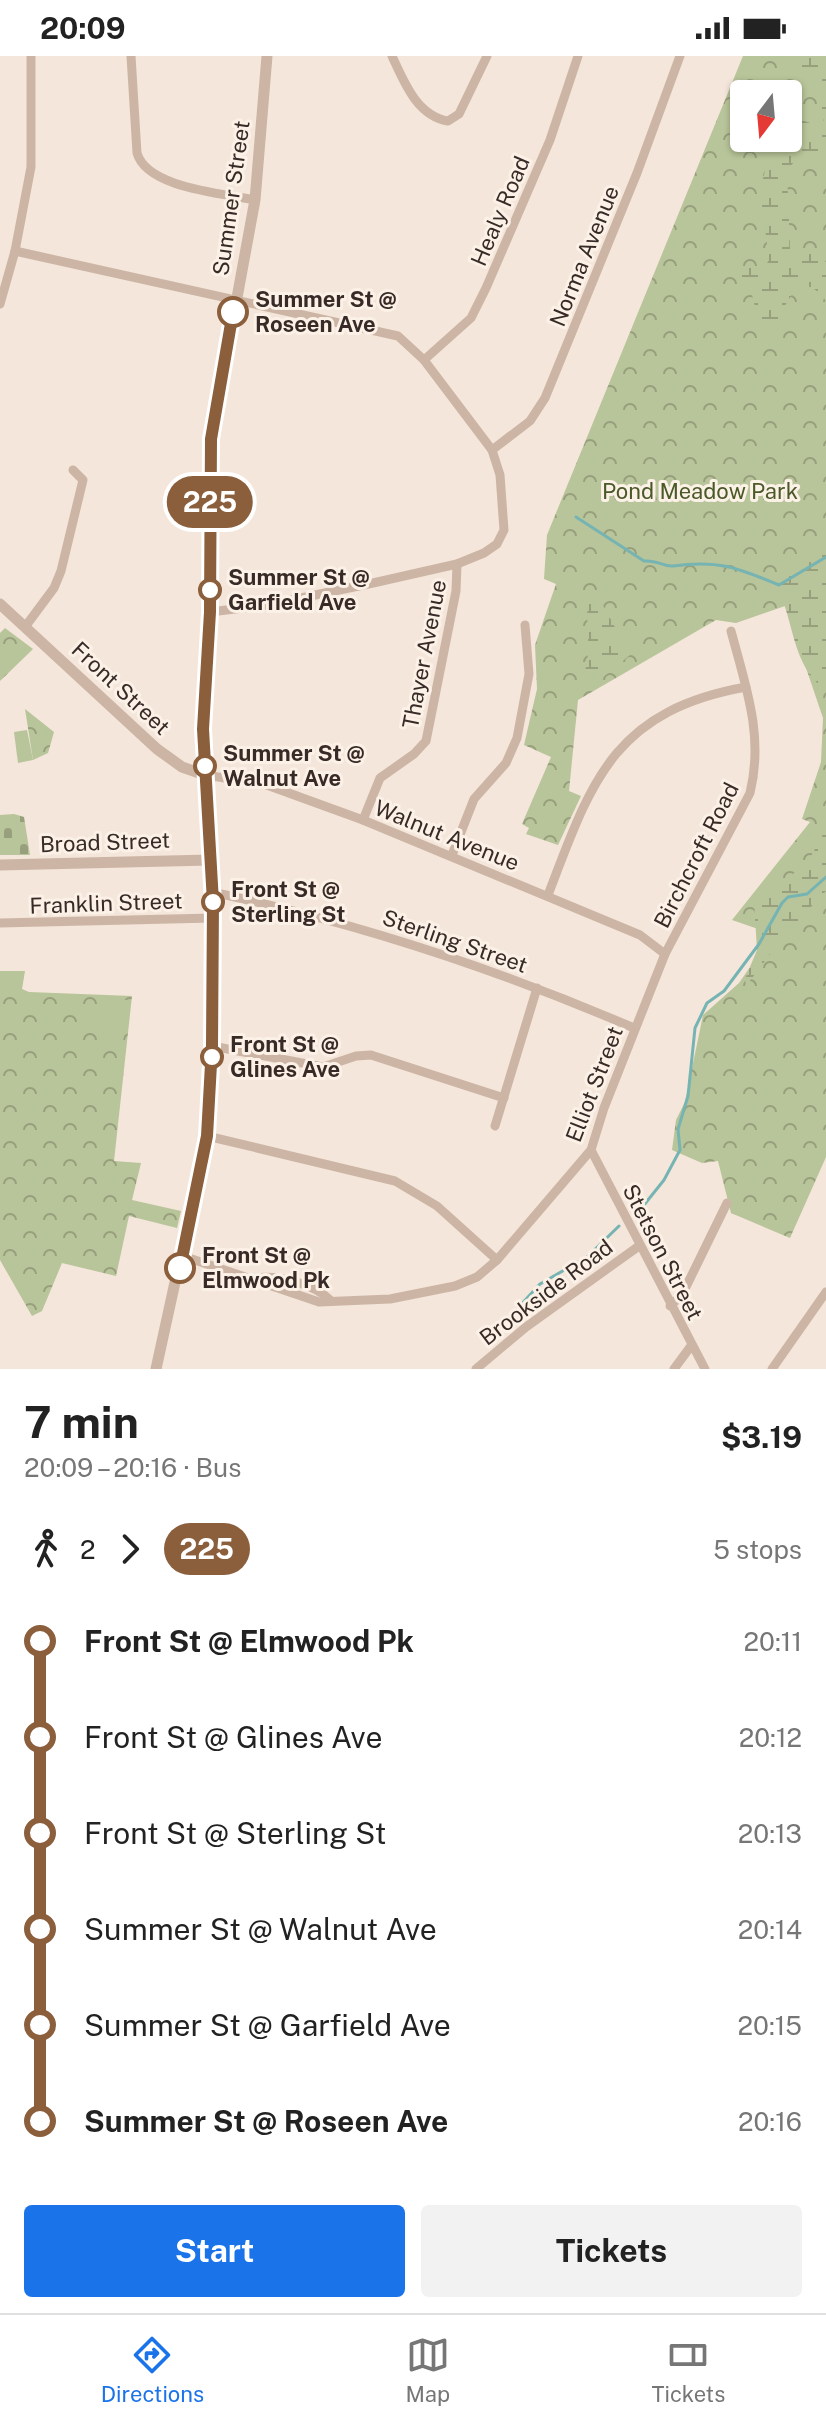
<!DOCTYPE html>
<html lang="en">
<head>
<meta charset="utf-8">
<style>
  body { margin:0; font-family:"Public Sans",sans-serif; background:#f2f2f2; color:#222; height:100vh; display:flex; flex-direction:column; font-size:30px; white-space:nowrap }
  * { box-sizing:border-box; margin:0 }
  p { font-size:26px; color:#767676 }
  .icon { flex:none; width:44px; height:44px; fill:none; stroke:currentColor; stroke-width:2; stroke-linecap:round; stroke-linejoin:round }
  .map { position:relative; height:1313px; overflow:hidden }
  .panel { display:flex; flex-direction:column; background:#fff; flex:1 }
  .panel>* { flex:none }
  .badge { padding:0 16px; border-radius:26px; font-size:28px; line-height:52px }
  .needle { width:52px; rotate:196deg }
  .controls { position:absolute; left:730px; top:24px; display:grid; gap:16px }
  .controls a { display:grid; place-items:center; width:72px; height:72px; border-radius:8px; background:#fff; box-shadow:0 2px 6px #0004; font-size:40px }
  .map>.badge { position:absolute; translate:-50% -50%; box-shadow:0 0 0 4px #fff }
  .legs { display:flex; align-items:center; gap:12px; height:88px; padding:0 24px; font-size:26px }
  .legs p { margin-inline-start:auto }
  .headline { display:flex; align-items:center; justify-content:space-between; height:136px; padding:0 24px }
  h1 { font-size:44px; font-weight:700; line-height:60px }
  .primary-button { display:flex; gap:16px; margin-top:auto; padding:16px 24px }
  .primary-button a { flex:1; height:92px; border-radius:8px; background:#1a73e8; color:#fff; font-size:32px; font-weight:700; line-height:92px; text-align:center }
  .primary-button a+a { background:#f2f2f2; color:#222 }
  ul { padding:0 24px; list-style:none }
  li { display:flex; align-items:center; gap:28px; height:96px; font-size:30px }
  li i { display:grid; place-items:center; width:12px; height:100%; margin:0 10px; background:currentColor }
  li i::after { content:''; width:20px; height:20px; margin:-10px; border:6px solid; border-radius:50%; background:#fff }
  li p { margin-inline-start:auto }
  li:first-child i { background:linear-gradient(#0000 50%,currentColor 0) }
  li:last-child i { background:linear-gradient(currentColor 50%,#0000 0) }
  .status { display:flex; justify-content:space-between; align-items:center; height:56px; padding:0 40px; background:#fff; direction:ltr }
  .status svg { height:22px; fill:currentColor }
  .tab-bar { display:flex; justify-content:space-around; align-items:center; height:112px; border-top:2px solid #e0e0e0; background:#fff; font-size:22px; color:#767676 }
  .tab-bar a { display:grid; justify-items:center; gap:4px }
  .tab-bar .active { color:#1a73e8 }
  .map>svg:first-child { display:block }
  .forest { fill:url(#forest-crowns); fill-rule:evenodd }
  .wetland { fill:url(#wetland-marsh) }
  .cemetery { fill:url(#cemetery-stones) }
  .pitch { fill:#b8c499 }
  .lines { fill:none; stroke-linecap:round; stroke-linejoin:round }
  .stream { stroke:#76b4b3; stroke-width:3 }
  .minor { stroke:#cdb5a5; stroke-width:9 }
  .tertiary { stroke:#cdb5a5; stroke-width:11 }
  .line-1-casing { stroke:#fff; stroke-width:18 }
  .line-1 { stroke:#8b5e3c; stroke-width:12 }
  .stop-1-dot { fill:#fff; stroke:#8b5e3c; stroke-width:4 }
  .labels { text-anchor:middle; stroke-width:6; stroke-linejoin:round; paint-order:stroke }
  .street-label { font-size:22px; fill:#382b27; stroke:#fbf1e7 }
  .stop-label { font-size:22px; font-weight:bold; fill:#382b27; stroke:#fbf1e7; text-anchor:start }
  .park-label { font-size:22px; fill:#4a5928; stroke:#fbf1e7 }
</style>
</head>
<body>
<div class="status"><b>20:09</b><svg viewBox="0 0 49 12"><path d="M0 12V9h3v3zM5 12V6h3v6zM10 12V3h3v9zM15 12V0h3v12zM26 1h20v11H26zM47 4h2v5h-2z"/></svg></div>
<div class="map">
<svg width="826" height="1313" viewBox="0 0 826 1313">
  <defs>
    <pattern id="forest-crowns" width="20" height="18" patternUnits="userSpaceOnUse" patternTransform="scale(2)"><rect width="20" height="18" fill="#b8c499"/><path d="M2 6a3 3 0 1 1 6 0M12 15a3 3 0 1 1 6 0" fill="none" stroke="#979f7d"/></pattern>
    <pattern id="wetland-marsh" width="20" height="14" patternUnits="userSpaceOnUse" patternTransform="scale(2)"><rect width="20" height="14" fill="#b8c499"/><path d="M1 5h8M5 5V1M11 12h8M15 12V8" fill="none" stroke="#979f7d"/></pattern>
    <pattern id="cemetery-stones" width="16" height="16" patternUnits="userSpaceOnUse" patternTransform="scale(2)"><rect width="16" height="16" fill="#b8c499"/><path d="M2 7V4a2 2 0 0 1 4 0v3zM10 15v-3a2 2 0 0 1 4 0v3z" fill="#979f7d"/></pattern>
  </defs>
  <rect width="100%" height="100%" fill="#f4e6da"/>
  <!-- forest -->
  <g class="forest">
    <path d="M743,0H826V1101L790,1182L731,1157L718,1105L702,1107L672,1094L676,1064L685,1046L703,959L739,927L773,878L732,864L810,766L802,763L821,706L823,662L785,550L736,567L716,564L578,644L569,735L581,740L558,789L526,778L529,772L522,768L551,701L524,689L537,633L535,589L556,528L544,523L547,479ZM744,38H788V82H744Z"/>
    <path d="M5,572L33,593L0,625V577Z"/>
    <path d="M25,653L54,676L48,697L33,704Z"/>
    <path d="M0,915H25L22,933L29,936L132,940L114,1105L141,1107L132,1144L181,1155L177,1172L129,1160L116,1220L62,1207L42,1255L32,1260L0,1204Z"/>
  </g>
  <!-- wetland -->
  <g class="wetland">
    <path d="M794,0H826V104C808,97 797,99 787,115L790,193H806L826,206V245C817,234 811,227 796,232L784,251V263L760,270L752,239L737,217L738,210L765,212L769,203L760,134L770,96L761,82H788V60L820,70L824,64L817,34Z"/>
    <path d="M826,488V634C798,615 795,582 785,551C782,541 774,533 774,523Z"/>
    <path d="M593,544L604,551L630,599L602,622L583,620C593,598 585,571 588,548Z"/>
    <path d="M826,773V835L807,855L796,876L770,898L746,930L745,923L757,894L754,845L758,837L792,819L810,802Z"/>
  </g>
  <!-- cemetery -->
  <path class="cemetery" d="M14,758L24,761L30,799H0V759Z"/>
  <!-- pitch -->
  <g class="pitch">
    <path d="M27,674L33,704L18,707L14,676Z"/>
    <path d="M103,941L128,944L123,986L98,983Z"/>
  </g>
  <g class="lines">
    <!-- stream -->
    <g class="stream">
      <path d="M576,461L644,505C658,504 664,511 673,510C718,504 736,511 779,529L826,501"/>
      <path d="M636,1159L664,1124L680,1094L678,1073L688,1040L695,972L707,947L724,935L759,888L782,847L788,841L807,838L826,821"/>
      <path d="M492,1280L540,1228L587,1201L619,1170"/>
    </g>
    <!-- minor -->
    <g class="minor">
      <path d="M131,0L137,97C147,132 222,137 255,144"/>
      <path d="M392,0C404,26 417,60 448,65L459,58L487,0"/>
      <path d="M15,195L31,111V0"/>
      <path d="M0,248L15,195L398,280L424,304L492,394L500,419L504,474L497,488L484,497L457,508L373,527L267,549L210,556"/>
      <path d="M424,304L471,262L486,232L550,84L578,0"/>
      <path d="M492,394L530,365L545,342L637,117L680,0"/>
      <path d="M25,571L54,532L61,515L83,424L73,414"/>
      <path d="M205,719L264,728L363,764L640,879L665,898"/>
      <path d="M363,764L380,722L414,698L426,685L456,535L457,508"/>
      <path d="M452,799L474,743L506,707L517,682L529,618L525,569"/>
      <path d="M212,836C359,867 497,913 634,972"/>
      <path d="M548,839C591,727 612,655 746,631"/>
      <path d="M0,867L213,862"/>
      <path d="M212,990L323,1011L356,1000L371,999L504,1042"/>
      <path d="M495,1070L537,932"/>
      <path d="M207,1080L395,1125L437,1150L497,1204L591,1094L604,1052L665,898L750,737C764,680 746,631 731,575"/>
      <path d="M591,1094L705,1313"/>
      <path d="M183,1200L319,1246L390,1243L455,1230L477,1221L497,1204"/>
      <path d="M256,1222C279,1219 314,1228 330,1244"/>
      <path d="M670,1250L682,1239L727,1147"/>
      <path d="M476,1313L526,1271L639,1190"/>
      <path d="M674,1313L691,1290"/>
      <path d="M772,1313L826,1236"/>
    </g>
    <!-- tertiary -->
    <g class="tertiary">
      <path d="M0,548L157,693L182,711L205,719"/>
      <path d="M0,809L210,804"/>
      <path d="M156,1313L207,1080L214,924L203,673L210,556L211,383L255,144L267,0"/>
    </g>
  </g>
  <g class="lines">
    <defs>
      <path id="line-1" d="M180,1212L207,1080L212,990L213,846L203,673L210,556L211,383L233,256"/>
    </defs>
    <!-- line-1 casing -->
    <use href="#line-1" class="line-1-casing"/>
    <!-- line-1 -->
    <use href="#line-1" class="line-1"/>
  </g>
  <!-- markers -->
  <g class="stop-1-dot">
    <circle cx="233" cy="256" r="14"/>
    <circle cx="210" cy="534" r="10"/>
    <circle cx="205" cy="710" r="10"/>
    <circle cx="213" cy="846" r="10"/>
    <circle cx="212" cy="1001" r="10"/>
    <circle cx="180" cy="1212" r="14"/>
  </g>
  <g class="labels">
    <!-- street labels -->
    <g class="street-label">
      <text transform="translate(231 142) rotate(-82)" y="8">Summer Street</text>
      <text transform="translate(500 155) rotate(-67)" y="8">Healy Road</text>
      <text transform="translate(584 200) rotate(-68)" y="8">Norma Avenue</text>
      <text transform="translate(424 598) rotate(-79)" y="8">Thayer Avenue</text>
      <text transform="translate(121 632) rotate(43)" y="8">Front Street</text>
      <text transform="translate(447 779) rotate(22)" y="8">Walnut Avenue</text>
      <text transform="translate(105 786) rotate(-2)" y="8">Broad Street</text>
      <text transform="translate(696 799) rotate(-63)" y="8">Birchcroft Road</text>
      <text transform="translate(106 847) rotate(-2)" y="8">Franklin Street</text>
      <text transform="translate(455 885) rotate(19)" y="8">Sterling Street</text>
      <text transform="translate(594 1028) rotate(-69)" y="8">Elliot Street</text>
      <text transform="translate(663 1196) rotate(63)" y="8">Stetson Street</text>
      <text transform="translate(546 1236) rotate(-37)" y="8">Brookside Road</text>
    </g>
    <!-- stop labels -->
    <g class="stop-label">
      <text x="255" y="251">Summer St @<tspan x="255" dy="25">Roseen Ave</tspan></text>
      <text x="228" y="529">Summer St @<tspan x="228" dy="25">Garfield Ave</tspan></text>
      <text x="223" y="705">Summer St @<tspan x="223" dy="25">Walnut Ave</tspan></text>
      <text x="231" y="841">Front St @<tspan x="231" dy="25">Sterling St</tspan></text>
      <text x="230" y="996">Front St @<tspan x="230" dy="25">Glines Ave</tspan></text>
      <text x="202" y="1207">Front St @<tspan x="202" dy="25">Elmwood Pk</tspan></text>
    </g>
    <!-- park labels -->
    <g class="park-label">
      <text x="700" y="443">Pond Meadow Park</text>
    </g>
  </g>
</svg>
<div class="controls">
<a><svg class="needle" viewBox="-14 -14 28 28"><path d="M0-13l5 13h-10z" fill="#e53935"/><path d="M0 13l5-13h-10z" fill="#767676"/></svg></a>
</div>
<b class="badge" style="left:210px;top:446px;background:#8b5e3c;color:#fff">225</b>
</div>
<section class="panel">
<div class="headline"><div><h1>7 min</h1><p>20:09 – 20:16 · Bus</p></div><b>$3.19</b></div>
<div class="legs"><svg class="icon" aria-label="walk" viewBox="0 0 24 24"><circle cx="13" cy="4" r="2"/><path d="M13 8l-2 6 4 7M11 14l-3 7M7 12l3-4h3l4 4"/></svg>2<svg class="icon" aria-label="forward" viewBox="0 0 24 24"><path d="M9 5l7 7-7 7"/></svg><b class="badge" style="background:#8b5e3c;color:#fff">225</b><p>5 stops</p></div>
<ul>
<li><i style="color:#8b5e3c"></i><b>Front St @ Elmwood Pk</b><p>20:11</p></li>
<li><i style="color:#8b5e3c"></i><span>Front St @ Glines Ave</span><p>20:12</p></li>
<li><i style="color:#8b5e3c"></i><span>Front St @ Sterling St</span><p>20:13</p></li>
<li><i style="color:#8b5e3c"></i><span>Summer St @ Walnut Ave</span><p>20:14</p></li>
<li><i style="color:#8b5e3c"></i><span>Summer St @ Garfield Ave</span><p>20:15</p></li>
<li><i style="color:#8b5e3c"></i><b>Summer St @ Roseen Ave</b><p>20:16</p></li>
</ul>
<div class="primary-button"><a>Start</a><a>Tickets</a></div>
</section>
<nav class="tab-bar">
<a class="active"><svg class="icon" aria-label="directions" viewBox="0 0 24 24"><path d="M12 3l9 9-9 9-9-9zM9 14v-3h6M13 9l2 2-2 2"/></svg>Directions</a>
<a><svg class="icon" aria-label="map" viewBox="0 0 24 24"><path d="M3 6l6-2 6 2 6-2v14l-6 2-6-2-6 2zM9 4v14M15 6v14"/></svg>Map</a>
<a><svg class="icon" aria-label="tickets" viewBox="0 0 24 24"><path d="M3 7h18v10H3zM15 7v10"/></svg>Tickets</a>
</nav>
</body>
</html>
